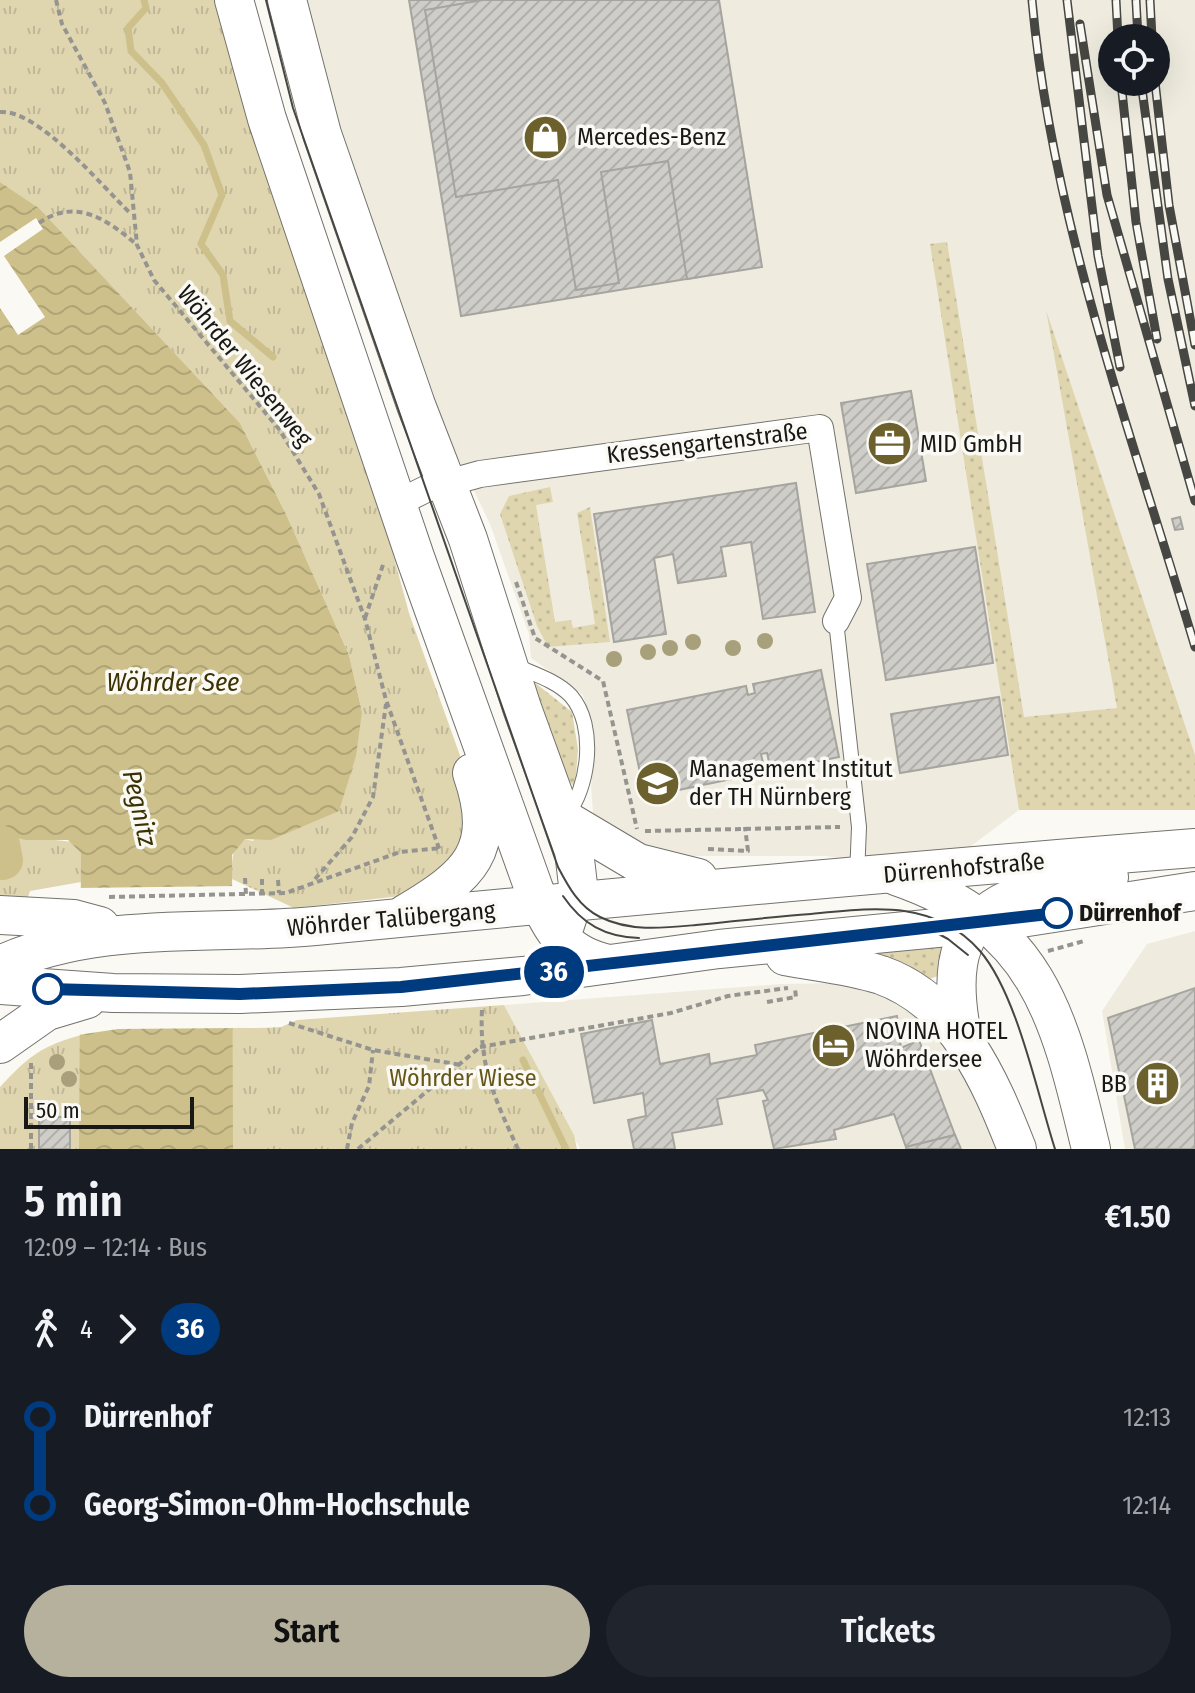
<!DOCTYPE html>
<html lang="en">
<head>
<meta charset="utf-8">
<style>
  body { margin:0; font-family:"Fira Sans Condensed",sans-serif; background:#20242c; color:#f1f3f6; height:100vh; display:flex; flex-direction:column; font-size:30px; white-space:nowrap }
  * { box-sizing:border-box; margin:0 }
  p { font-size:26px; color:#9ea1a6 }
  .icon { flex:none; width:44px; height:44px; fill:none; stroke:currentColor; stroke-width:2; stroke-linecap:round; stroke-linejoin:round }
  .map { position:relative; height:1149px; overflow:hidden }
  .side { display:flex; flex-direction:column; background:#171b24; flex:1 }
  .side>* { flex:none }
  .badge { padding:0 16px; border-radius:26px; font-size:28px; line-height:52px }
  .buttons { position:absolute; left:1098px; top:24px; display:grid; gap:16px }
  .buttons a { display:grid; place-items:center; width:72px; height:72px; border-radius:50%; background:#171b24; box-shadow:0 8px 32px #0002; font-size:40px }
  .scale { position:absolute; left:24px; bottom:20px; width:170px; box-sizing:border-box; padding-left:8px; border:4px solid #181816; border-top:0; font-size:22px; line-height:28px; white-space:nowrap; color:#181816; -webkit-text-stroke:6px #faf9f3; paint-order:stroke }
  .map>.badge { position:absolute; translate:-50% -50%; box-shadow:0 0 0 4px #fff }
  .legs { display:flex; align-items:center; gap:12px; height:88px; padding:0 24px; font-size:26px }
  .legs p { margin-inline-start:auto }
  .head { display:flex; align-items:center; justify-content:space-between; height:136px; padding:0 24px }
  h1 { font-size:44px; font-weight:600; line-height:60px }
  .action { display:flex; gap:16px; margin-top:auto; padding:16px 24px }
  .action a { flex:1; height:92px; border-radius:48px; background:#b5b19c; color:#111; font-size:32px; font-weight:600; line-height:92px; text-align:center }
  .action a+a { background:#20242c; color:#f1f3f6 }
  ul { padding:0 24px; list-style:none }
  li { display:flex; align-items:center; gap:28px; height:88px; font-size:30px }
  li i { display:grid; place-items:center; width:12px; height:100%; margin:0 10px; background:currentColor }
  li i::after { content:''; width:20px; height:20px; margin:-10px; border:6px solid; border-radius:50%; background:#171b24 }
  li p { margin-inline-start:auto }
  li:first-child i { background:linear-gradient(#0000 50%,currentColor 0) }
  li:last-child i { background:linear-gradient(currentColor 50%,#0000 0) }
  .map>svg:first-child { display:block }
  .built { fill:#efecdf; fill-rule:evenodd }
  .grass { fill:url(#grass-dots) }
  .park { fill:url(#park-tufts) }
  .water { fill:url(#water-waves) }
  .pier { fill:#faf9f3 }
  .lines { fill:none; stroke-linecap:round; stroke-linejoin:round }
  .stream { stroke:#cdc08a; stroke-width:7 }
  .river { stroke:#cdc08a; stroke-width:40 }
  .building { fill:url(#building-hatch); stroke:#a5a49f; stroke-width:2 }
  .lane-casing { stroke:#73726d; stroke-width:16 }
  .street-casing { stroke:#73726d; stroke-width:28 }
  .secondary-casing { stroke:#73726d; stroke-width:40 }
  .path { stroke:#959490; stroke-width:4; stroke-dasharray:6 4; stroke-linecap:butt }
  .lane { stroke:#fff; stroke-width:14 }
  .street { stroke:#fff; stroke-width:26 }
  .secondary { stroke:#fff; stroke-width:38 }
  .tram { stroke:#464643; stroke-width:2 }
  .rail-casing { stroke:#464643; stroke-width:9 }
  .rail { stroke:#faf9f3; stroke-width:6; stroke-dasharray:18; stroke-linecap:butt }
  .tree { fill:#a8a07b }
  .line-1-casing { stroke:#fff; stroke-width:18 }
  .line-1 { stroke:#003b80; stroke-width:12 }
  .stop-1-dot { fill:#fff; stroke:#003b80; stroke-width:4 }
  .labels { text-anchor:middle; stroke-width:7; stroke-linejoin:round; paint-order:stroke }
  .poi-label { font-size:24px; fill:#181816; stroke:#faf9f3; text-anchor:start }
  .street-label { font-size:24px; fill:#181816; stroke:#faf9f3 }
  .stop-label { font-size:24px; font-weight:bold; fill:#181816; stroke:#faf9f3; text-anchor:start }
  .park-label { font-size:24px; fill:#655718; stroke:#faf9f3 }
  .water-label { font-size:26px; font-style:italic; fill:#3b3103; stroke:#faf9f3 }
</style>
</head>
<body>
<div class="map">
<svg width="1195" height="1149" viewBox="0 0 1195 1149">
  <defs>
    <pattern id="grass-dots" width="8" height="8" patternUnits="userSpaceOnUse" patternTransform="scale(2)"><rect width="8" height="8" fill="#dfd6b0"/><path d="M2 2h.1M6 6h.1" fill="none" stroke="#bfb797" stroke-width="1.8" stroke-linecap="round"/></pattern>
    <pattern id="park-tufts" width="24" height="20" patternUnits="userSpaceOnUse" patternTransform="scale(2)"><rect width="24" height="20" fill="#dfd6b0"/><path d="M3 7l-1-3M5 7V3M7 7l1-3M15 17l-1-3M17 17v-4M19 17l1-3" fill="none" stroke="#bfb797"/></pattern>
    <pattern id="water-waves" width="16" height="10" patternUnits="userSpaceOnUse" patternTransform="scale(2)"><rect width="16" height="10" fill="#cdc08a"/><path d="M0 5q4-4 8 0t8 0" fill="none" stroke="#afa476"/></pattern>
    <pattern id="building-hatch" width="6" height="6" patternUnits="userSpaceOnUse" patternTransform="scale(2)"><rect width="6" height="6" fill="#cecdc8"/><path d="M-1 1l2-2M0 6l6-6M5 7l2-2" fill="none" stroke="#b0afab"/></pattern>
  </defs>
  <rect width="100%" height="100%" fill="#faf9f3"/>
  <!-- built -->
  <g class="built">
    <path d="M304,0H1195V810H1019L950,862L899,867L826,856H684L647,847L609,829L593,813L591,786L595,755L583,695L531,658L529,634L490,524L436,412L333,112ZM1112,38H1156V82H1112Z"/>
    <path d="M1195,931V1149H1125L1102,1011L1147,944Z"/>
    <path d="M842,983L890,999L934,1030L964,1073L999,1149H580L504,1005L781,984Z"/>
  </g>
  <!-- grass -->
  <g class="grass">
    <path d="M947,242L1024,717L1117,708L1046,310L1195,755V810H1019L930,244Z"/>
    <path d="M550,487L553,502L536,505L555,622L571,620L573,628L595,624L577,513L590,507L610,642L548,647L537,626L500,514L509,496Z"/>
    <path d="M534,682L572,712L578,749L575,788L563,773L531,684Z"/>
    <path d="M948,945L941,975L920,982L845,956Z"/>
  </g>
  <!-- park -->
  <g class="park">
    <path d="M0,0H219L377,495L409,613L472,789L460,861L401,896L294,908L232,879C232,863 230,848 245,839L253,841L362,712L349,655L286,514L240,423L39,208L0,182Z"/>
    <path d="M0,834L73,842L81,853V882L30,891L26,903H0Z"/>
    <path d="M504,1005L574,1135L577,1149H0V1087C12,1074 26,1059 42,1050C109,1014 206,1032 281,1027L297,1020Z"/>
  </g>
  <!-- water -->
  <path class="water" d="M0,182L39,208L240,423L286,514L349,655L362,712L356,756L339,811L271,840L245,839L232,855L233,1149H79L81,853L68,840H26L0,834Z"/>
  <!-- pier -->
  <g class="pier">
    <path d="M36,218L43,229L4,256L45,317L18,335L0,308V242Z"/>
    <path d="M236,886L237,1028L118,1029L78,1035L77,888Z"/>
  </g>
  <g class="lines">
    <!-- stream -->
    <g class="stream">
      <path d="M144,0L146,8L128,28L131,51L162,83L204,145L222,195L201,244L223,275L230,321L273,357"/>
      <path d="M523,1060L566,1149"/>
    </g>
    <!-- river -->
    <path class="river" d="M0,845L3,860"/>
  </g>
  <!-- building -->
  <g class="building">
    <path d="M409,0H654L699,277L461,316Z"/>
    <path d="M483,0H719L762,267L687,279L668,161L601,172L619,283L576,290L558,180L456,197L425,10Z"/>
    <path d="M911,391L926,481L856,493L841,403Z"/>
    <path d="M796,483L815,612L763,619L751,542L721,547L726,576L678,583L673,554L654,558L666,634L614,642L594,514Z"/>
    <path d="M1180,517L1183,529L1175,530L1172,519Z"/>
    <path d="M975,547L993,663L886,680L867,564Z"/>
    <path d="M821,670L839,757L771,771L767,753L761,754L765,772L645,797L627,710L746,686L748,695L755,693L753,684Z"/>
    <path d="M999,697L1008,755L900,773L891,714Z"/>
    <path d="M1195,988V1149H1135L1108,1018Z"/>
    <path d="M897,1016L901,1048L919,1040L955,1135L906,1147L894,1114L834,1130L836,1139L774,1149L763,1101L768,1100L763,1090L717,1099L722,1124L672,1133L675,1149H634L628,1120L646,1116L643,1093L594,1103L581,1034L652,1020L660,1064L709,1054L710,1064L757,1055L755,1045Z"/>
    <rect x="39" y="1117" width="31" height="32"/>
    <path d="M955,1135L961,1149H906V1147Z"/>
  </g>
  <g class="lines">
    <defs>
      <g id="lane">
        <path d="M836,621L859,827L857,876"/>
        <path d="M516,666C534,674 557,681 571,696C597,726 589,788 566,816"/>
      </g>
      <path id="street" d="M398,503L426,489L480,474L820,428L848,598L836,621"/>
      <g id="secondary">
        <path d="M234,0L267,119L415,557L534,889C550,929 565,955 609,964"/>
        <path d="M287,0L322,134L416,405L468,539L522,708L574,851L578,885L565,925"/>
        <path d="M564,819L638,863L698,878"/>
        <path d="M896,876C1039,925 1059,1015 1091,1149"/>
        <path d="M405,914C469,876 499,851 472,773"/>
        <path d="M0,915L74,919L100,926"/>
        <path d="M785,956C817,962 850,965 881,975C957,1002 990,1080 1017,1149"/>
        <path d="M0,965C99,920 209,936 315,926C608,898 901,871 1195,848"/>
        <path d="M0,985L113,993L240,994L401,987L523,976L719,949L989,923L1195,891"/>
        <path d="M963,1040C948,967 953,912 1036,890C1060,884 1085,884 1109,877"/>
        <path d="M0,1044L47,1011L87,999"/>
      </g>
    </defs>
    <!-- lane casing -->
    <use href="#lane" class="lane-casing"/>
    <!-- street casing -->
    <use href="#street" class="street-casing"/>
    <!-- secondary casing -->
    <use href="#secondary" class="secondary-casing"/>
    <!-- path -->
    <g class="path">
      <path d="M56,0L62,24L105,103L130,172L137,245L154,280L279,429L319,494L365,619L386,700L440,851"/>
      <path d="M0,112C38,109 102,186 130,213"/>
      <path d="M39,223C76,197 108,220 137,245"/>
      <path d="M516,582L535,638L603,681L637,829"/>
      <path d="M365,618L384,562"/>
      <path d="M645,831L840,827"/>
      <path d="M708,849L748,851L745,827"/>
      <path d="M245,878L246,895"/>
      <path d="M262,879V894"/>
      <path d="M315,879L352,837L373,797L386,704"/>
      <path d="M278,880L279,893"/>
      <path d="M109,897L286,893L400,852L441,848"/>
      <path d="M1048,951L1084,941"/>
      <path d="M767,1002L796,997L795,989"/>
      <path d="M482,1010C479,1067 495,1099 518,1149"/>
      <path d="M289,1023L373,1050L461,1065"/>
      <path d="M480,1047L671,1013L728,996L788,988"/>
      <path d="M31,1149V1060"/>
      <path d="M347,1149L352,1123L369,1086L373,1050"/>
      <path d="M358,1149L480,1047"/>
    </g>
    <!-- lane -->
    <use href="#lane" class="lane"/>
    <!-- street -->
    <use href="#street" class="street"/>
    <!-- secondary -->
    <use href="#secondary" class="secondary"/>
    <!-- tram -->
    <g class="tram">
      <path d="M266,0L293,108L558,867C568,886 579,907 600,917C630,932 664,928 696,925C734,921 772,917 811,914C873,908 934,899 980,951C1017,994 1037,1093 1055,1149"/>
      <path d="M563,896C582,924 605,937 639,938"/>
      <path d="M918,923L948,939L968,955"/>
    </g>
    <defs>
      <g id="rail">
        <path d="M1032,0C1052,222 1132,434 1195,647"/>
        <path d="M1067,0L1098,256L1120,367"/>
        <path d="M1116,0L1118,38"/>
        <path d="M1136,0L1138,38"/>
        <path d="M1150,0L1152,38"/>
        <path d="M1080,24L1107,195L1195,501"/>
        <path d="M1121,82L1136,222L1157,339"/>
        <path d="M1141,82L1168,279L1195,406"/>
        <path d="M1155,82L1169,205L1195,345"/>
      </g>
    </defs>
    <!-- rail casing -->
    <use href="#rail" class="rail-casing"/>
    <!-- rail -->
    <use href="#rail" class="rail"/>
  </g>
  <!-- trees -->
  <g class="tree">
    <circle cx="765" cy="641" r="8"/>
    <circle cx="693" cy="642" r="8"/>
    <circle cx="670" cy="648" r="8"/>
    <circle cx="733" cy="648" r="8"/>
    <circle cx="648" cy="652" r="8"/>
    <circle cx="614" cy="659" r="8"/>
    <circle cx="57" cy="1062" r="8"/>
    <circle cx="69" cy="1079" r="8"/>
  </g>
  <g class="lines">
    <defs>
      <path id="line-1" d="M48,989L240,994L401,987L1057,913"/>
    </defs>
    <!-- line-1 casing -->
    <use href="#line-1" class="line-1-casing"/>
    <!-- line-1 -->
    <use href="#line-1" class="line-1"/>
  </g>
  <!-- icons -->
  <defs>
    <symbol id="shop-disc" viewBox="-11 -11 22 22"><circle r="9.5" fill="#6c602d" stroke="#faf9f3"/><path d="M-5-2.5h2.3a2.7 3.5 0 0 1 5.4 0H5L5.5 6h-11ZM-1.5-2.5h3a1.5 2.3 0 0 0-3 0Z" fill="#fff"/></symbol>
    <symbol id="office-disc" viewBox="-11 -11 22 22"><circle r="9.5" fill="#6c602d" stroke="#faf9f3"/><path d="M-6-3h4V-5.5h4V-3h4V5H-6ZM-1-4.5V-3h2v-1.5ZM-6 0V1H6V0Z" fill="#fff"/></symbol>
    <symbol id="university-disc" viewBox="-11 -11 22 22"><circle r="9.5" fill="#6c602d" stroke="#faf9f3"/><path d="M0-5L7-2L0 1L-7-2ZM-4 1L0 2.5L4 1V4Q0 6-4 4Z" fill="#fff"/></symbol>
    <symbol id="hotel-disc" viewBox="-11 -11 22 22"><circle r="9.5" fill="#6c602d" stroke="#faf9f3"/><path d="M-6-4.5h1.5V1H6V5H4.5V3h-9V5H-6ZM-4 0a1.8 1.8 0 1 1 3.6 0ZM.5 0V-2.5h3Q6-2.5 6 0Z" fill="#fff"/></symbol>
    <symbol id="building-disc" viewBox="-11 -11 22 22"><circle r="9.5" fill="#6c602d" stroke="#faf9f3"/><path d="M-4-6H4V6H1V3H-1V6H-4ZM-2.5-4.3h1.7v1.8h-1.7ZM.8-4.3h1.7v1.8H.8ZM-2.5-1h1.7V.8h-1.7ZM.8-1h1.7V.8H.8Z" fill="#fff"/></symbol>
  </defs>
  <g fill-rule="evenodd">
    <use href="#shop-disc" x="520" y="112" width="51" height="51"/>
    <use href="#office-disc" x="864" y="418" width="51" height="51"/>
    <use href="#university-disc" x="632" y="758" width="51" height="51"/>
    <use href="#hotel-disc" x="808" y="1020" width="51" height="51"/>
    <use href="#building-disc" x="1132" y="1058" width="51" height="51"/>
  </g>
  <!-- markers -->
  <g class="stop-1-dot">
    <circle cx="1057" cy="913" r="14"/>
    <circle cx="48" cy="989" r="14"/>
  </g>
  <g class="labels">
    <!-- poi labels -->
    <g class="poi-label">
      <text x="577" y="145">Mercedes-Benz</text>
      <text x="920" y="452">MID GmbH</text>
      <text x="689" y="777">Management Institut<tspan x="689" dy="28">der TH Nürnberg</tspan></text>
      <text x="865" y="1039">NOVINA HOTEL<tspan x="865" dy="28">Wöhrdersee</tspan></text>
      <text x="1127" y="1092" text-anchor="end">BB</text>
    </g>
    <!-- street labels -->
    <g class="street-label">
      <text transform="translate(245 366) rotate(51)" y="8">Wöhrder Wiesenweg</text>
      <text transform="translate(707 443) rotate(-7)" y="8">Kressengartenstraße</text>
      <text transform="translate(964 868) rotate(-5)" y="8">Dürrenhofstraße</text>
      <text transform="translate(391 919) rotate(-5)" y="8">Wöhrder Talübergang</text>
    </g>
    <!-- stop labels -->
    <g class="stop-label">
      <text x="1079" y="921">Dürrenhof</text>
    </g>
    <!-- park labels -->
    <g class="park-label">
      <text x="463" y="1086">Wöhrder Wiese</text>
    </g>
    <!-- water labels -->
    <g class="water-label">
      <text x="173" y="691">Wöhrder See</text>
      <text transform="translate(140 808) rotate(77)" y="9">Pegnitz</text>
    </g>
  </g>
</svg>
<div class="buttons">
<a><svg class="icon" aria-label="locate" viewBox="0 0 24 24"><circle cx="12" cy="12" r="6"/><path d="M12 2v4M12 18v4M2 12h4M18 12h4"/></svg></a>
</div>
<div class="scale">50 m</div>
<b class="badge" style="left:554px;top:972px;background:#003b80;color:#fff">36</b>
</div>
<section class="side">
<div class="head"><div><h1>5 min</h1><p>12:09 – 12:14 · Bus</p></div><b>€1.50</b></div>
<div class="legs"><svg class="icon" aria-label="walk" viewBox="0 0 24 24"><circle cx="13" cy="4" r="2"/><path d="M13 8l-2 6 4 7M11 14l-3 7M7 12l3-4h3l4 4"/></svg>4<svg class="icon" aria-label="forward" viewBox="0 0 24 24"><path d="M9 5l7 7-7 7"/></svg><b class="badge" style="background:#003b80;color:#fff">36</b></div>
<ul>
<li><i style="color:#003b80"></i><b>Dürrenhof</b><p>12:13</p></li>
<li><i style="color:#003b80"></i><b>Georg-Simon-Ohm-Hochschule</b><p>12:14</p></li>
</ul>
<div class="action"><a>Start</a><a>Tickets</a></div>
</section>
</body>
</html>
